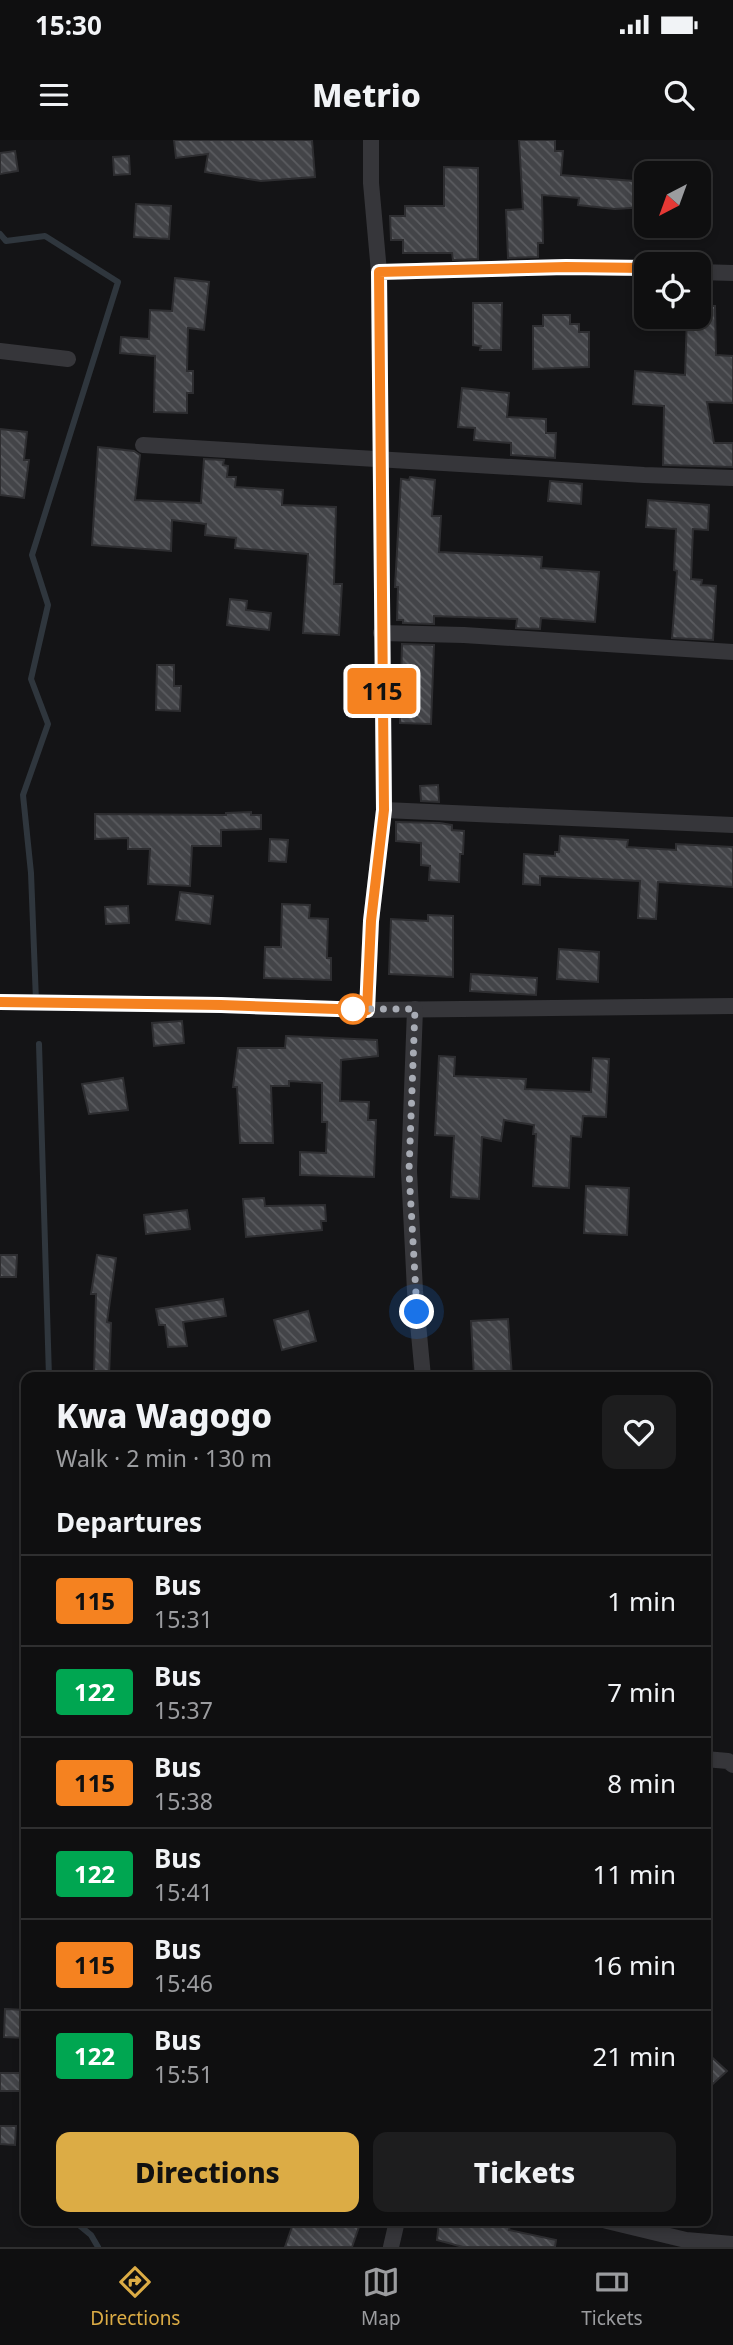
<!DOCTYPE html>
<html lang="en">
<head>
<meta charset="utf-8">
<style>
  body { margin:0; font-family:"Noto Sans",sans-serif; background:#1d1d1e; color:#f1f3f6; height:100vh; display:flex; flex-direction:column; font-size:26px; white-space:nowrap }
  * { box-sizing:border-box; margin:0 }
  p { font-size:23px; color:#9b9c9f }
  .icon { flex:none; width:38px; height:38px; fill:none; stroke:currentColor; stroke-width:2; stroke-linecap:round; stroke-linejoin:round }
  .map { position:relative; flex:1; overflow:hidden }
  .panel { position:absolute; left:21px; top:1232px; width:690px; height:854px; display:flex; flex-direction:column; background:#0f0f10; border-radius:14px; box-shadow:0 4px 10px #0003,0 0 0 2px #2f2f30 }
  .panel>* { flex:none }
  .badge { padding:0 14px; border-radius:5px; font-size:24px; line-height:46px }
  .needle { width:46px; rotate:221deg }
  .tools { position:absolute; left:634px; top:21px; display:grid; gap:14px }
  .tools a { display:grid; place-items:center; width:77px; height:77px; border-radius:14px; background:#0f0f10; box-shadow:0 4px 10px #0003,0 0 0 2px #2f2f30; font-size:35px }
  .you { position:absolute; width:35px; height:35px; margin:-18px; border:5px solid #fff; border-radius:50%; background:#1a73e8; box-shadow:0 0 0 10px #1a73e833 }
  .map>.badge { position:absolute; translate:-50% -50%; box-shadow:0 0 0 4px #fff }
  h2 { padding:0 35px; font-size:26px; line-height:63px }
  .round { display:grid; place-items:center; flex:none; width:74px; height:74px; border-radius:14px; background:#1d1d1e }
  .summary { display:flex; align-items:center; justify-content:space-between; height:119px; padding:0 35px }
  h1 { font-size:33px; font-weight:800; line-height:52px }
  .action { display:flex; gap:14px; margin-top:auto; padding:14px 35px }
  .action a { flex:1; height:80px; border-radius:14px; background:#dcac45; color:#111; font-size:28px; font-weight:800; line-height:80px; text-align:center }
  .action a+a { background:#1d1d1e; color:#f1f3f6 }
  ul { padding:0; list-style:none }
  li { display:flex; align-items:center; gap:21px; height:91px; padding:0 35px; border-top:2px solid #2f2f30 }
  li div { flex:1 }
  li b { display:block; font-size:26px }
  li em { font-style:normal }
  li .badge { min-width:77px; font-weight:700; text-align:center }
  .status { display:flex; justify-content:space-between; align-items:center; height:49px; padding:0 35px; background:#0f0f10; direction:ltr }
  .status svg { height:19px; fill:currentColor }
  header { display:flex; justify-content:space-between; align-items:center; height:91px; padding:0 35px; background:#0f0f10; font-size:32px; font-weight:800 }
  .tab-bar { display:flex; justify-content:space-around; align-items:center; height:98px; border-top:2px solid #2f2f30; background:#0f0f10; font-size:19px; color:#9b9c9f }
  .tab-bar a { display:grid; justify-items:center; gap:4px }
  .tab-bar .active { color:#dcac45 }
  .map>svg:first-child { display:block }
  .lines { fill:none; stroke-linecap:round; stroke-linejoin:round }
  .stream { stroke:#2f363d; stroke-width:6 }
  .building { fill:url(#building-back-hatch); stroke:#2e2e31; stroke-width:2 }
  .minor { stroke:#36363a; stroke-width:16 }
  .line-casing { stroke:#fff; stroke-width:16 }
  .line { stroke:#f58220; stroke-width:10 }
  .walk { stroke:#a7abb4; stroke-width:7; stroke-dasharray:0 12.6 }
  .stop-dot { fill:#fff; stroke:#f58220; stroke-width:3.5 }
</style>
</head>
<body>
<div class="status"><b>15:30</b><svg viewBox="0 0 49 12"><path d="M0 12V9h3v3zM5 12V6h3v6zM10 12V3h3v9zM15 12V0h3v12zM26 1h20v11H26zM47 4h2v5h-2z"/></svg></div>
<header><svg class="icon" aria-label="menu" viewBox="0 0 24 24"><path d="M4 6h16M4 12h16M4 18h16"/></svg>Metrio<svg class="icon" aria-label="search" viewBox="0 0 24 24"><circle cx="10" cy="10" r="6"/><path d="M15 15l6 6"/></svg></header>
<div class="map">
<svg width="733" height="2107" viewBox="0 0 733 2107">
  <defs>
    <pattern id="building-back-hatch" width="6" height="6" patternUnits="userSpaceOnUse" patternTransform="scale(1.75)"><rect width="6" height="6" fill="#434448"/><path d="M-1 5l2 2M0 0l6 6M5-1l2 2" fill="none" stroke="#5b5c60"/></pattern>
  </defs>
  <rect width="100%" height="100%" fill="#141416"/>
  <g class="lines">
    <!-- stream -->
    <g class="stream">
      <path d="M0,94L6,101L45,96L118,142L32,415L48,465L31,539L48,584L23,655L31,733L36,861"/>
      <path d="M39,904L49,1237"/>
      <path d="M74,2081L91,2095L98,2107"/>
    </g>
  </g>
  <!-- building -->
  <g class="building">
    <path d="M174,0H312L315,37L261,41L205,32L208,14L176,18Z"/>
    <path d="M519,0H555V11H563L561,35L646,42V67L615,69L578,65L579,58L542,55L543,103H538V117L508,118L506,70L523,69Z"/>
    <path d="M15,11L18,31L0,34V13Z"/>
    <path d="M129,16L130,34L114,35L113,17Z"/>
    <path d="M444,27L478,28V119L453,120L452,113H403V100H391L390,76H405V66H444Z"/>
    <path d="M136,64L171,66L169,99L134,97Z"/>
    <path d="M175,138L209,142L204,190L188,188L187,231H193V253H187V273L154,272L155,216L120,213L121,197L149,199L150,170L172,171Z"/>
    <path d="M473,163H502L501,210H480L481,206L473,205Z"/>
    <path d="M698,166H715L716,215L733,216V263L707,262L714,303H733V327L663,325L664,266L633,264L635,231L685,235L687,177H698Z"/>
    <path d="M543,175H570V184H579V192H589V227L533,229V186H543Z"/>
    <path d="M462,248L509,253L507,277L546,279V293H556L555,318L511,315V303L474,300L475,288L458,287Z"/>
    <path d="M0,289L27,292L24,320H29L24,358L0,355Z"/>
    <path d="M98,307L134,311L140,315L135,360L201,363L204,319L224,320L223,325L228,326L227,337H236L235,347L283,350L282,365L336,367L334,444H342L339,495L303,493L308,414L235,408L236,398L205,395L206,384L172,380L171,411L92,405Z"/>
    <path d="M410,337L435,340L432,376H441L439,412L542,417L541,428L599,432L595,482L541,478L540,489L516,488L517,479L434,476V484L403,483V480H397L398,447H395L401,339L409,340Z"/>
    <path d="M550,341L582,344L581,364L548,361Z"/>
    <path d="M648,360L709,365L708,390L693,389L691,439L702,440L701,445L716,446L713,500L672,498L677,431L674,430L676,389L646,387Z"/>
    <path d="M230,459L247,461L246,470L271,473L269,490L227,485Z"/>
    <path d="M402,504L434,505L431,584L400,583Z"/>
    <path d="M157,525H174V546H181L180,571L156,570Z"/>
    <path d="M438,645L439,662L421,661L420,646Z"/>
    <path d="M251,672V675H261V689L221,690V706H192L190,746L148,744L150,709H128V698L95,699V674L226,675V673Z"/>
    <path d="M396,682L440,683L452,685V690L464,691L463,714H460L459,742L429,740L430,726L421,725V703L396,701Z"/>
    <path d="M560,696L628,700L627,707L676,710V704L733,707V747L658,742L656,779L638,778L640,741L540,736V745L523,744L524,714L555,716V712H559Z"/>
    <path d="M270,699L288,700L286,722L269,721Z"/>
    <path d="M180,752L213,756L210,784L176,780Z"/>
    <path d="M282,764L310,765L309,778L328,779L327,818H331V840L264,838L265,807H281Z"/>
    <path d="M128,766L129,783L106,784L105,767Z"/>
    <path d="M428,775L453,776V837L389,834L391,779L428,781Z"/>
    <path d="M559,809L599,812L598,842L557,839Z"/>
    <path d="M471,834L537,838L536,855L470,851Z"/>
    <path d="M182,881L184,903L154,906L152,883Z"/>
    <path d="M286,896L377,900L378,916L341,920L340,961L369,962L368,980H376L374,1037L300,1035V1012L326,1013L327,982H322V943L289,941V946H271L273,1003H240L237,947H233L238,908H285Z"/>
    <path d="M439,916L455,917L454,936L526,939L525,949L591,952L593,918L609,919L606,977L583,976L581,997L571,996L569,1048L533,1046L536,994H533L534,985L504,980L501,1001L482,997L479,1059L451,1057L454,996L435,995Z"/>
    <path d="M123,938L128,970L89,974L82,944Z"/>
    <path d="M586,1046L629,1048L627,1095L584,1093Z"/>
    <path d="M264,1058L265,1066L325,1065L326,1081H321L322,1090L246,1097L243,1059Z"/>
    <path d="M187,1070L190,1089L146,1094L144,1075Z"/>
    <path d="M0,1115H17L16,1137H0Z"/>
    <path d="M97,1115L116,1118L107,1182L111,1183L109,1237L94,1236L96,1154H91Z"/>
    <path d="M223,1159L226,1176L183,1182L187,1206L168,1207L165,1185H159L156,1169Z"/>
    <path d="M308,1171L316,1201L282,1210L274,1180Z"/>
    <path d="M508,1179L512,1237H474L471,1181Z"/>
    <path d="M5,1869L26,1870V1898L4,1897Z"/>
    <path d="M705,1911L727,1931L705,1951Z"/>
    <rect x="0" y="1933" width="26" height="18"/>
    <path d="M0,1986H16L15,2005L0,2004Z"/>
    <path d="M294,2081H361L352,2107H285Z"/>
    <path d="M439,2081H511L509,2090L556,2100L555,2107H463L437,2100Z"/>
  </g>
  <g class="lines">
    <!-- minor -->
    <g class="minor">
      <path d="M379,132L566,127L646,128"/>
      <path d="M698,132L733,133"/>
      <path d="M0,211L68,219"/>
      <path d="M143,305L644,335L733,338"/>
      <path d="M381,493L464,495L733,512"/>
      <path d="M384,670L733,685"/>
      <path d="M0,862L221,865L367,870L733,866"/>
      <path d="M415,869L409,1031L415,1151L423,1237"/>
      <path d="M367,870L371,781L384,670L379,132L371,43V0"/>
      <path d="M705,1619L728,1621L733,1625"/>
      <path d="M607,2081L686,2100L733,2104"/>
      <path d="M391,2107L397,2081"/>
    </g>
  </g>
  <g class="lines">
    <defs>
      <path id="line" d="M0,862L221,865L367,870L371,781L384,670L379,132L566,127L646,128"/>
    </defs>
    <!-- line casing -->
    <use href="#line" class="line-casing"/>
    <!-- line -->
    <use href="#line" class="line"/>
    <!-- walk -->
    <path class="walk" d="M353,869H343H415L409,1031L417,1172"/>
  </g>
  <!-- markers -->
  <circle class="stop-dot" cx="353" cy="869" r="14"/>
</svg>
<div class="tools">
<a><svg class="needle" viewBox="-14 -14 28 28"><path d="M0-13l5 13h-10z" fill="#e53935"/><path d="M0 13l5-13h-10z" fill="#9b9c9f"/></svg></a>
<a><svg class="icon" aria-label="locate" viewBox="0 0 24 24"><circle cx="12" cy="12" r="6"/><path d="M12 2v4M12 18v4M2 12h4M18 12h4"/></svg></a>
</div>
<div class="you" style="left:417px;top:1172px"></div>
<b class="badge" style="left:382px;top:551px;background:#f58220;color:#111">115</b>
<section class="panel">
<div class="summary"><div><h1>Kwa Wagogo</h1><p>Walk · 2 min · 130 m</p></div><a class="round"><svg class="icon" aria-label="heart" viewBox="0 0 24 24"><path d="M12 20l-8-8c-3-5 5-10 8-4 3-6 11-1 8 4z"/></svg></a></div>
<h2>Departures</h2>
<ul>
<li><span class="badge" style="background:#f58220;color:#111">115</span><div><b>Bus</b><p>15:31</p></div><em>1 min</em></li>
<li><span class="badge" style="background:#00a651;color:#fff">122</span><div><b>Bus</b><p>15:37</p></div><em>7 min</em></li>
<li><span class="badge" style="background:#f58220;color:#111">115</span><div><b>Bus</b><p>15:38</p></div><em>8 min</em></li>
<li><span class="badge" style="background:#00a651;color:#fff">122</span><div><b>Bus</b><p>15:41</p></div><em>11 min</em></li>
<li><span class="badge" style="background:#f58220;color:#111">115</span><div><b>Bus</b><p>15:46</p></div><em>16 min</em></li>
<li><span class="badge" style="background:#00a651;color:#fff">122</span><div><b>Bus</b><p>15:51</p></div><em>21 min</em></li>
</ul>
<div class="action"><a>Directions</a><a>Tickets</a></div>
</section>
</div>
<nav class="tab-bar">
<a class="active"><svg class="icon" aria-label="directions" viewBox="0 0 24 24"><path d="M12 3l9 9-9 9-9-9zM9 14v-3h6M13 9l2 2-2 2"/></svg>Directions</a>
<a><svg class="icon" aria-label="map" viewBox="0 0 24 24"><path d="M3 6l6-2 6 2 6-2v14l-6 2-6-2-6 2zM9 4v14M15 6v14"/></svg>Map</a>
<a><svg class="icon" aria-label="tickets" viewBox="0 0 24 24"><path d="M3 7h18v10H3zM15 7v10"/></svg>Tickets</a>
</nav>
</body>
</html>
